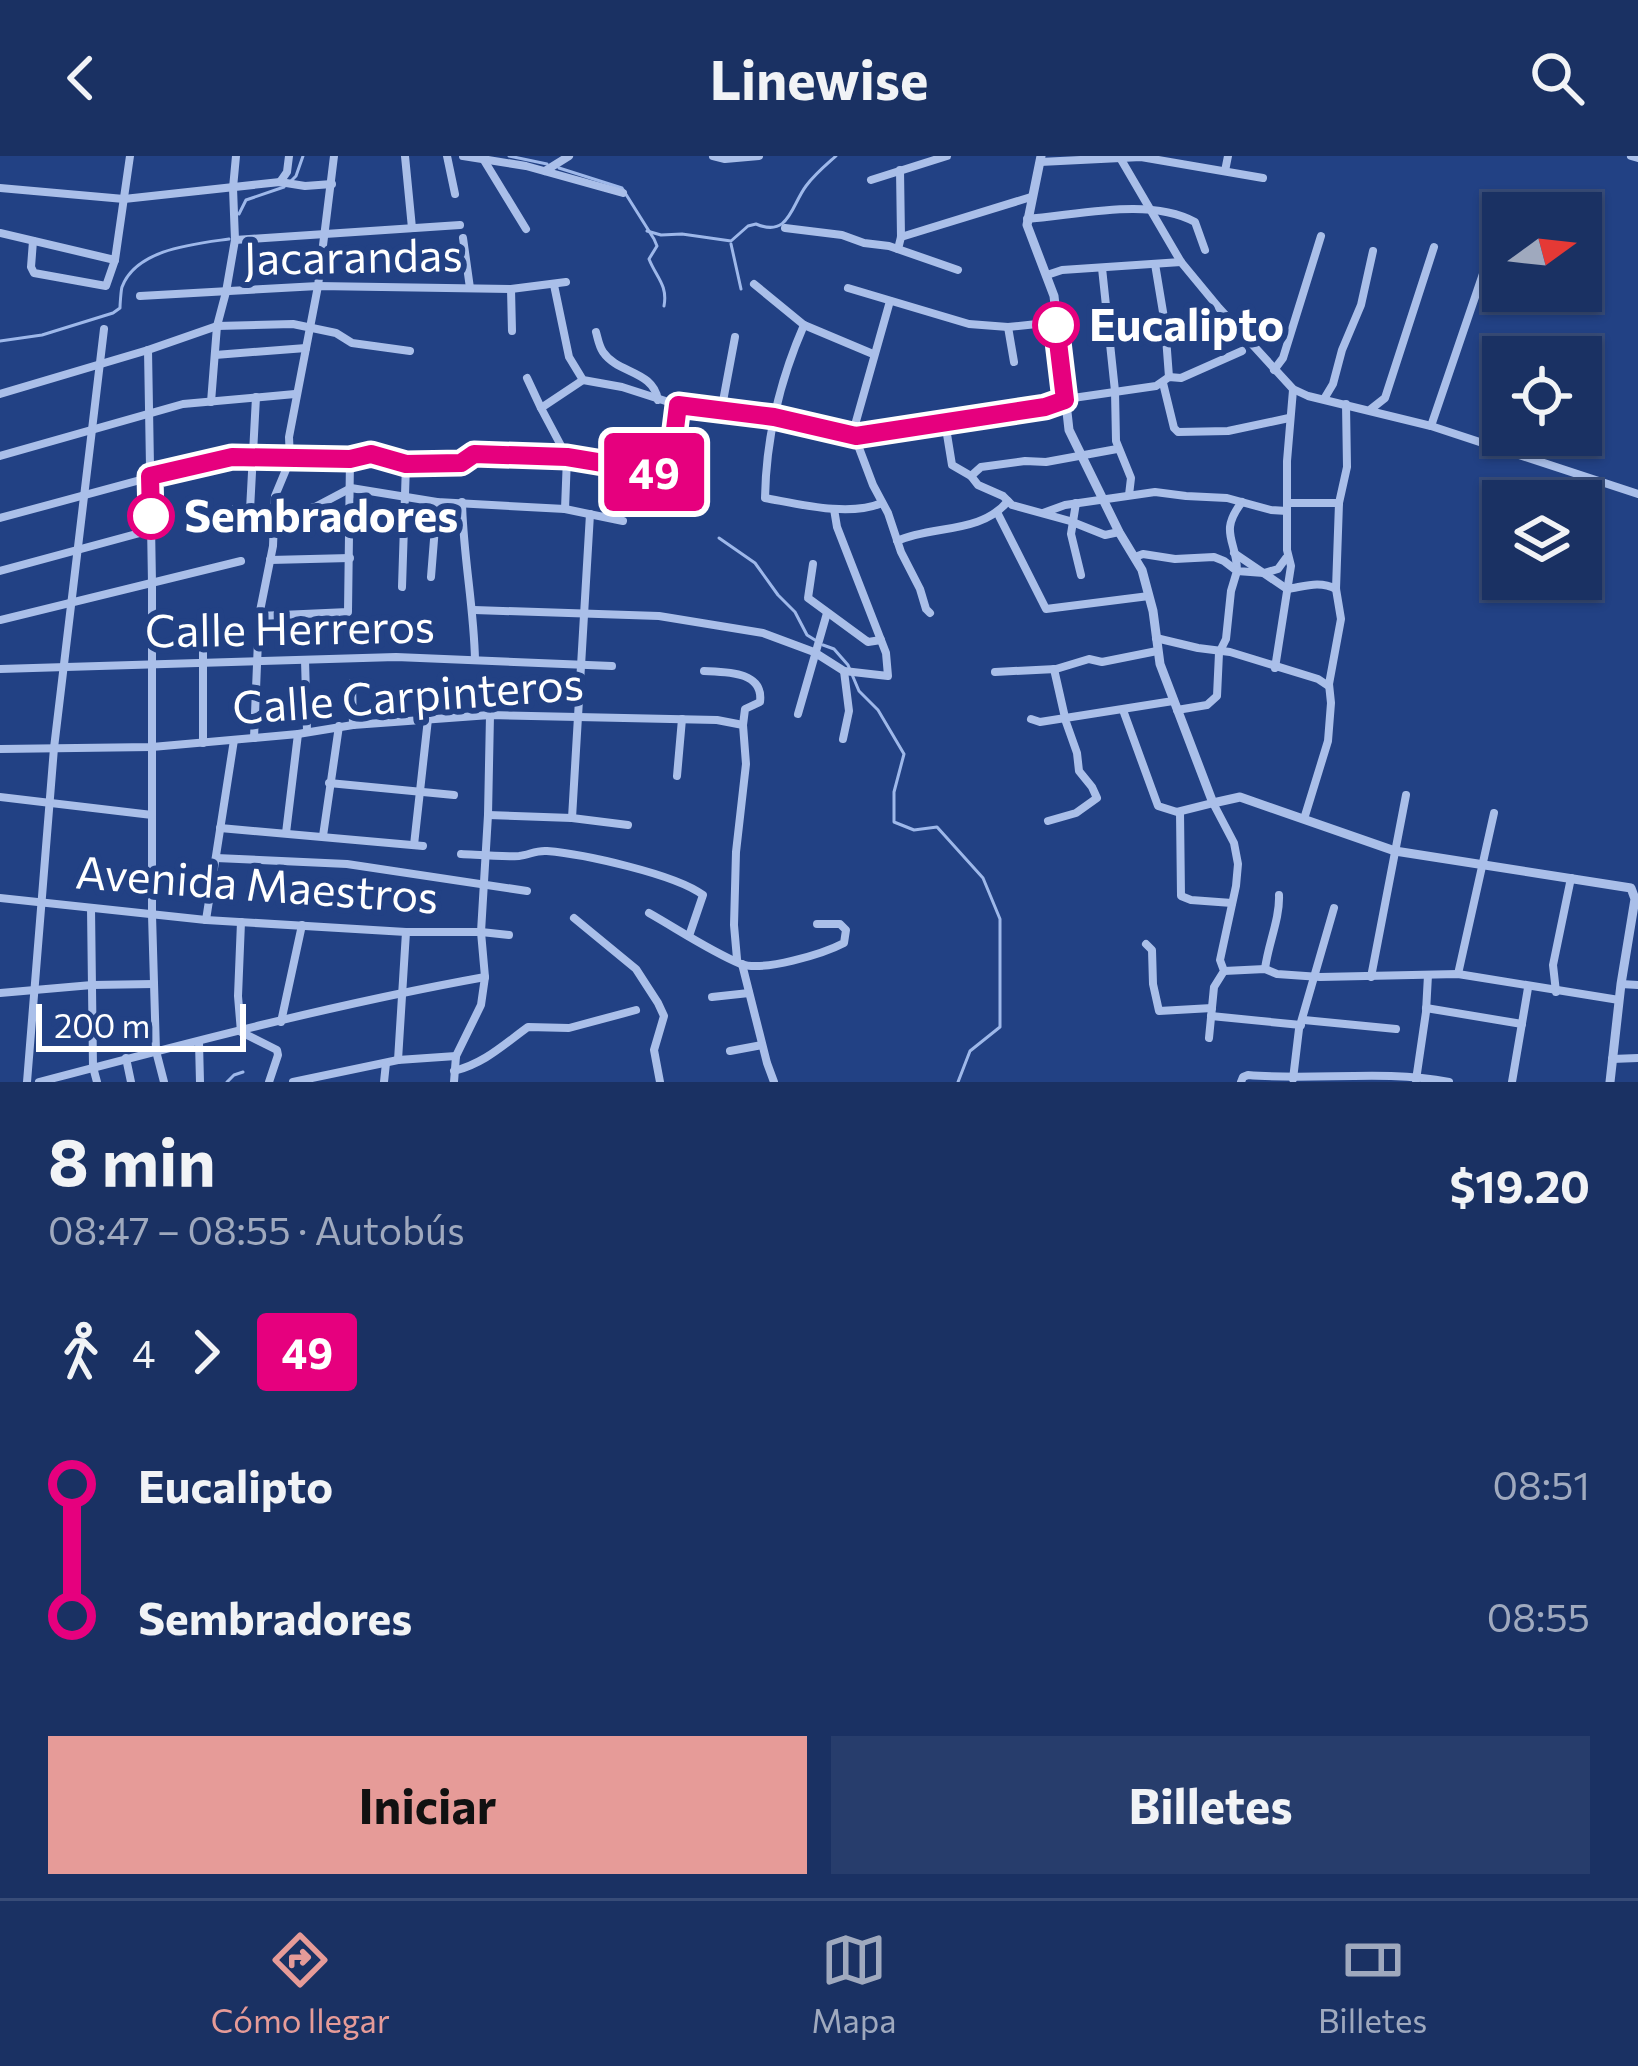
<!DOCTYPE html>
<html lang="es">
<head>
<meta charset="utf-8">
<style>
  body { margin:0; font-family:Commissioner,sans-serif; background:#273d6c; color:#f1f3f6; height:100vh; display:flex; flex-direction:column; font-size:45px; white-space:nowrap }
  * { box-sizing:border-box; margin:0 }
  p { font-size:39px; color:#9fa9be }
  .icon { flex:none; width:66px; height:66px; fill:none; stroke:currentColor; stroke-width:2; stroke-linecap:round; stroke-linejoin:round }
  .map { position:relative; height:926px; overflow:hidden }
  .side { display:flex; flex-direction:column; background:#1a3163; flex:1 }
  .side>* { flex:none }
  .badge { padding:0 24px; border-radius:9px; font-size:42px; line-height:78px }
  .needle { width:78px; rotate:75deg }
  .fabs { position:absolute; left:1482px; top:36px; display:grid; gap:24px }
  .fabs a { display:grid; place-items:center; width:120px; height:120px; border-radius:0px; background:#1a3163; box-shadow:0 3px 9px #0004,0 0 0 3px #384c78; font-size:60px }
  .scale { position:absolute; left:36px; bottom:30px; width:210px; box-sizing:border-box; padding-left:12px; border:6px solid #fff; border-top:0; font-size:33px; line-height:42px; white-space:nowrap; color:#fff; -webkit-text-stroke:9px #224184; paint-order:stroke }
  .map>.badge { position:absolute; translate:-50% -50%; box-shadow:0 0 0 6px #fff }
  .legs { display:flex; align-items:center; gap:18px; height:132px; padding:0 48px; font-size:39px }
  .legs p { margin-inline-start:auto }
  .overview { display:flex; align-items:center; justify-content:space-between; height:204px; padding:0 48px }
  h1 { font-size:66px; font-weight:700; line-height:90px }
  .cta { display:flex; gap:24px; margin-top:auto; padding:24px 48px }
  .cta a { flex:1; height:138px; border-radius:0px; background:#e69b98; color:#111; font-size:48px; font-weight:700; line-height:138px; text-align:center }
  .cta a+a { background:#273d6c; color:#f1f3f6 }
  ul { padding:0 48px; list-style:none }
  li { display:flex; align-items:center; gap:42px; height:132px; font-size:45px }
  li i { display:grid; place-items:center; width:18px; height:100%; margin:0 15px; background:currentColor }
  li i::after { content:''; width:30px; height:30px; margin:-15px; border:9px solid; border-radius:50%; background:#1a3163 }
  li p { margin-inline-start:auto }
  li:first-child i { background:linear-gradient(#0000 50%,currentColor 0) }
  li:last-child i { background:linear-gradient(currentColor 50%,#0000 0) }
  header { display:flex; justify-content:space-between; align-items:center; height:156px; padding:0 48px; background:#1a3163; font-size:54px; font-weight:700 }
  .tabs { display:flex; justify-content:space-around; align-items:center; height:168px; border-top:3px solid #384c78; background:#1a3163; font-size:33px; color:#9fa9be }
  .tabs a { display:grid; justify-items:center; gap:6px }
  .tabs .on { color:#e69b98 }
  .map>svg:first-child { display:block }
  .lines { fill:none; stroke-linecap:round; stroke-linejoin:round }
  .stream { stroke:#9eb8ea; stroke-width:3 }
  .minor { stroke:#aabfe9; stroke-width:8 }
  .tertiary { stroke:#aabfe9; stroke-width:9 }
  .line-1-casing { stroke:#fff; stroke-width:27 }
  .line-1 { stroke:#e6007e; stroke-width:18 }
  .stop-1-dot { fill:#fff; stroke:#e6007e; stroke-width:6 }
  .labels { text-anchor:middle; stroke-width:12; stroke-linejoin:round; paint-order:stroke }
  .street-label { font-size:45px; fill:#fff; stroke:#224184 }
  .stop-label { font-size:45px; font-weight:bold; fill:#fff; stroke:#224184; text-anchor:start }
</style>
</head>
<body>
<header><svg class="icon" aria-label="back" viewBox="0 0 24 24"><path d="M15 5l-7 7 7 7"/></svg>Linewise<svg class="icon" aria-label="search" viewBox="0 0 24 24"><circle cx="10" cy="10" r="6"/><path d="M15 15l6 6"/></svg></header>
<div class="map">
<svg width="1638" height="926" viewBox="0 0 1638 926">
  <rect width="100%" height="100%" fill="#224184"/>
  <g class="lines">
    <!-- stream -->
    <g class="stream">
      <path d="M509,0L547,8"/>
      <path d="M559,12L622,32L654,83L657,90L649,103C656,121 668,129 664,150"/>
      <path d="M291,25L296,20L303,0"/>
      <path d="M239,58L246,44L284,31"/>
      <path d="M647,75L661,79L682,78L731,85L748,70L756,68C789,82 791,50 806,30C815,18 826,9 836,0"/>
      <path d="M731,88L741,133"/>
      <path d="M0,185L42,179L113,157L120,152C120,149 121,134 122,131C136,93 194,88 229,83"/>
      <path d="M719,382L755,407L778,439L795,456L807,479L815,484"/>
      <path d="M823,489L834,493L848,509L859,535L878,554L904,598L894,636V666L914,674L937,671L983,722L1000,763V871L970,895L958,926"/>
      <path d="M227,926L234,919L243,916"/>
    </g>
    <!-- minor -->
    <g class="minor">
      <path d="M405,0L412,72"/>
      <path d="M447,0L455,38"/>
      <path d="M463,0L526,10L623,37"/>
      <path d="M713,0L725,3L759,0"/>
      <path d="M1119,0L1181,106L1219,152L1293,233L1308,240L1431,270L1638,338"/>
      <path d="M1631,0L1638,2"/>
      <path d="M482,1L526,73"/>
      <path d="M1040,6L1141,1L1263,22"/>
      <path d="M545,15L569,0"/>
      <path d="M1225,15L1228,0"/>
      <path d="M871,24L947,0"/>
      <path d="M280,26L287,16L289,0"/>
      <path d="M0,32L124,43L280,26L305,30L332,28"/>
      <path d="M1027,63C1079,59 1149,41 1195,66L1205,94"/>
      <path d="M785,72L842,79L864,87L889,90L958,114"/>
      <path d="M0,77L115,104"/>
      <path d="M901,81L1031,41"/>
      <path d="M463,82L470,132"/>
      <path d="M235,84L460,69"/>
      <path d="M33,85L31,111L34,117L106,130L115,104L130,0"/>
      <path d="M898,93L901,81L900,14"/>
      <path d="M1155,108L1165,168L1169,221"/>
      <path d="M1102,112L1115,235L1116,285L1131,322L1129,339"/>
      <path d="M1047,119L1062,114L1181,106"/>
      <path d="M754,128L804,169L873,198"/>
      <path d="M554,129L569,201L583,224L622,231L678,249L774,261L856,280L980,259L1045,251L1073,242L1156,230L1169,221L1181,222L1242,195"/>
      <path d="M848,132L969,168L1008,171L1056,166"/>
      <path d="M511,133L512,175"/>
      <path d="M140,140L318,130L511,133L566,126"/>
      <path d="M890,145L853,276L873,329L888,357L901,396L920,433L926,453L930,457"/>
      <path d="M804,169C780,224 766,283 765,342C799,348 849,361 882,347"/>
      <path d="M1008,171L1014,206"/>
      <path d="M596,176C598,183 599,190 603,196C618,218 653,214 658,244"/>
      <path d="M148,194L152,427V759L156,895L164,926"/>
      <path d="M215,199L306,192"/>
      <path d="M1274,214L1283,202L1321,80"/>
      <path d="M527,222L541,252"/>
      <path d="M1163,227L1174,272L1178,276L1228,275L1289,262"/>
      <path d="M0,238L148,194L217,170L293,168L336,177L352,187L410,195"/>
      <path d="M1324,243L1333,228L1342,194L1361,149L1373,95"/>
      <path d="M211,246L217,170L226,136L235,84L233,32L236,0"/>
      <path d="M1371,253L1385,242L1434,91"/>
      <path d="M721,256L735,181"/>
      <path d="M945,266L952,309L971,320L978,329L1003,340L1012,349L1070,365L1105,379L1119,376"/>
      <path d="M1431,270L1487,106"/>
      <path d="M0,300L183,248L295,238"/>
      <path d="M567,301L541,252L583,224"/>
      <path d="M971,320L981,311L1025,305L1046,306L1117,293"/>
      <path d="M462,346C463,399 474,451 475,504"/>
      <path d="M1242,346C1218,377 1237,384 1237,415L1264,417L1278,413L1286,402"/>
      <path d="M1076,347L1071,378L1081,419"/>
      <path d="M1288,347H1339"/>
      <path d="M222,353L298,355L315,351L351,332L437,346L565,353L623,365"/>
      <path d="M565,353L567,301"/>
      <path d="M250,354L256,241"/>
      <path d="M1043,357L1065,349L1155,336L1186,340L1227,342L1271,354L1287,355"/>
      <path d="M998,358L1046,453L1149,440"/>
      <path d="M0,362L203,307L255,299L290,304L350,303L371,298L406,308H447L461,307L474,298L567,301L668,317L678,249"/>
      <path d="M897,385C933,369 981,378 1008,345"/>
      <path d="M1234,397L1287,433"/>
      <path d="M1135,401L1143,398L1175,403L1214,401L1224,405L1237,415L1231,435L1226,483L1219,497L1217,540L1207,549L1177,554"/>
      <path d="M270,404L350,402"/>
      <path d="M813,408L808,442L868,486L881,484"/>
      <path d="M0,415L151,374"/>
      <path d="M431,421L437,346"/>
      <path d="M402,431L406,308"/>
      <path d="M1287,433C1303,431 1319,424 1336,433"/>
      <path d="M474,454L659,460L763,477L814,496L844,515L888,520L886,497L837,371L834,353"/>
      <path d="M259,460L348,456L350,303"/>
      <path d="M0,464L241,405"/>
      <path d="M203,473V587"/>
      <path d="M1156,482L1198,492L1230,496L1318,523L1327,529"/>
      <path d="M305,504L307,575"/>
      <path d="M1275,512L1291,410L1287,394V305L1293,234"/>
      <path d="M0,513L396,501L612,510"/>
      <path d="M704,515C726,516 764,515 760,546L745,553L743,569"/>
      <path d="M995,516L1056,513L1089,503L1102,506L1157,495"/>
      <path d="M352,527L353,569"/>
      <path d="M1123,554L1158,650L1177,656L1213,647L1234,687L1238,708L1236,730L1220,804L1224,815L1214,831L1209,882"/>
      <path d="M798,558L827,457"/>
      <path d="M1031,563L1040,566L1173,545"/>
      <path d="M254,582L259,460L273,390L275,340L290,304L289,281L318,130L334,0"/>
      <path d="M843,583L849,555L844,515"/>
      <path d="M0,593L152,591L298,578L353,569L490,559L717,564L743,569L746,608L736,696L734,769L737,803"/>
      <path d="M677,620L682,563"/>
      <path d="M329,627L454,639"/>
      <path d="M0,641L152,659"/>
      <path d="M1180,656L1181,740L1191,744L1232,747"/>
      <path d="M488,659L572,662L628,669"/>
      <path d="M572,662L590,358"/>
      <path d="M1304,663L1328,585L1331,547L1329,528L1341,463L1336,433L1339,347L1347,311L1346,248"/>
      <path d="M1048,665L1076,657L1097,642L1092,631L1079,615L1077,597L1066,566L1054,513"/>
      <path d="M220,672L423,690"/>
      <path d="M286,677L298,578"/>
      <path d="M323,680L339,570"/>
      <path d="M414,689L428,563"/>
      <path d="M461,698C480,699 500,701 519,700C529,699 536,694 547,695C583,698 675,718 703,739L689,780"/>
      <path d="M216,702L347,708L527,735"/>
      <path d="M0,742L206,764L406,776H481L509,779"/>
      <path d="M91,752L93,911L97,926"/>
      <path d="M649,757C679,774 710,795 741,808C763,816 823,798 844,787L846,774L840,768H817"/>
      <path d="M574,762L636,813L658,847L664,860L654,894L660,926"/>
      <path d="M206,764L234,584"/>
      <path d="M241,766L238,840L241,876L277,894L278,899L269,926"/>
      <path d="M1146,788L1152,794L1153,828L1159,855L1212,852"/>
      <path d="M742,808L767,907L774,926"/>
      <path d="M1265,813C1268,788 1280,763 1279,739"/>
      <path d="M1224,815L1265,813L1277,818L1320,821L1458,818L1619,844"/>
      <path d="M1458,818L1494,657"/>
      <path d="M1371,821L1406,639"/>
      <path d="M1621,828L1638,829"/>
      <path d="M1556,836L1553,809L1571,722"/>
      <path d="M0,837L92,829L154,828"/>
      <path d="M712,841L749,837"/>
      <path d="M1426,852L1522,868"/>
      <path d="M1211,860L1301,869"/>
      <path d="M1304,864L1396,873"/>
      <path d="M281,866L302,769"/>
      <path d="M199,886L200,926"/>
      <path d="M730,895L762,889"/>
      <path d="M126,902L131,926"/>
      <path d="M1612,903L1638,902"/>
      <path d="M398,904L406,776"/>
      <path d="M454,915C485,907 503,889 528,871L569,872L636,854"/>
      <path d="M1293,923L1299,873L1334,752"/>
      <path d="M1416,924L1426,856L1428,819"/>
      <path d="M27,926L54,592L104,173"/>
      <path d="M39,926C187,887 335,848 485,821"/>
      <path d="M293,926L398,904L456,900"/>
      <path d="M384,926L386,907"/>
      <path d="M454,926L456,900L481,849L485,821L481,776L488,659L490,559"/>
      <path d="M1241,926L1243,921L1248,919C1315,925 1383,913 1449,926"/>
      <path d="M1512,926L1528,832"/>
    </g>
    <!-- tertiary -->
    <path class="tertiary" d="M1041,0L1027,69L1054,140L1069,274L1119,376L1142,414L1153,455L1160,508L1213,647L1240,641L1395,695L1631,732L1635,743L1621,828L1610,926"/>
  </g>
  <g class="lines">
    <defs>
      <path id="line-1" d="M151,360L150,320L232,301L350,303L371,298L406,308L461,307L474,298L567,301L663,317H668L670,313L678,249L774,261L856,280L1045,251L1065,244L1056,169"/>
    </defs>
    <!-- line-1 casing -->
    <use href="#line-1" class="line-1-casing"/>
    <!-- line-1 -->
    <use href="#line-1" class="line-1"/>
  </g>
  <!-- markers -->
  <g class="stop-1-dot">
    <circle cx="1056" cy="169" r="21"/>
    <circle cx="151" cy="360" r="21"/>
  </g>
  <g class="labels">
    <!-- street labels -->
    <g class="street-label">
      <text transform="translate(353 101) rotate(-1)" y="16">Jacarandas</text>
      <text transform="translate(290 473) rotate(-1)" y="16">Calle Herreros</text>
      <text transform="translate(408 540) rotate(-4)" y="16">Calle Carpinteros</text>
      <text transform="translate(257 729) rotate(4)" y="16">Avenida Maestros</text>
    </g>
    <!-- stop labels -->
    <g class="stop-label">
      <text x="1089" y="185">Eucalipto</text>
      <text x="184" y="376">Sembradores</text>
    </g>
  </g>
</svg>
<div class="fabs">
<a><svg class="needle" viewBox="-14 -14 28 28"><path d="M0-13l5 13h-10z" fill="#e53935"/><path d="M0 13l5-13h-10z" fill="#9fa9be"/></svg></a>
<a><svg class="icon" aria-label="locate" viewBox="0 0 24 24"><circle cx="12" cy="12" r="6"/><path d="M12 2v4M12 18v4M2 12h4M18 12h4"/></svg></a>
<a><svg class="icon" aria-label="layers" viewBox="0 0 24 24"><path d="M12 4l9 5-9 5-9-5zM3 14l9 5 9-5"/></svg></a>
</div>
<div class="scale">200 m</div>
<b class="badge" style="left:654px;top:316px;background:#e6007e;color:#fff">49</b>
</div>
<section class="side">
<div class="overview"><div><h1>8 min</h1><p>08:47 – 08:55 · Autobús</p></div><b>$19.20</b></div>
<div class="legs"><svg class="icon" aria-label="walk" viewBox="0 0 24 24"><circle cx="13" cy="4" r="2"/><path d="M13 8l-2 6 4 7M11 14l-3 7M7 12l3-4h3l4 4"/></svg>4<svg class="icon" aria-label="forward" viewBox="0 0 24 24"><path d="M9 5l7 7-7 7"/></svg><b class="badge" style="background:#e6007e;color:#fff">49</b></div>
<ul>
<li><i style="color:#e6007e"></i><b>Eucalipto</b><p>08:51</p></li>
<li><i style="color:#e6007e"></i><b>Sembradores</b><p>08:55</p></li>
</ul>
<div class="cta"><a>Iniciar</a><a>Billetes</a></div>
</section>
<nav class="tabs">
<a class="on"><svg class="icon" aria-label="directions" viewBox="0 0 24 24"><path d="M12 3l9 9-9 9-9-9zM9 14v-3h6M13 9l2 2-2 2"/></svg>Cómo llegar</a>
<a><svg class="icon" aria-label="map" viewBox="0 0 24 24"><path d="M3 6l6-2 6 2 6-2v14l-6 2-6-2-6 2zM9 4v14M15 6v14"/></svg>Mapa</a>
<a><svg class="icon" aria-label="tickets" viewBox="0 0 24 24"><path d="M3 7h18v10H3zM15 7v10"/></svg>Billetes</a>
</nav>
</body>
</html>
